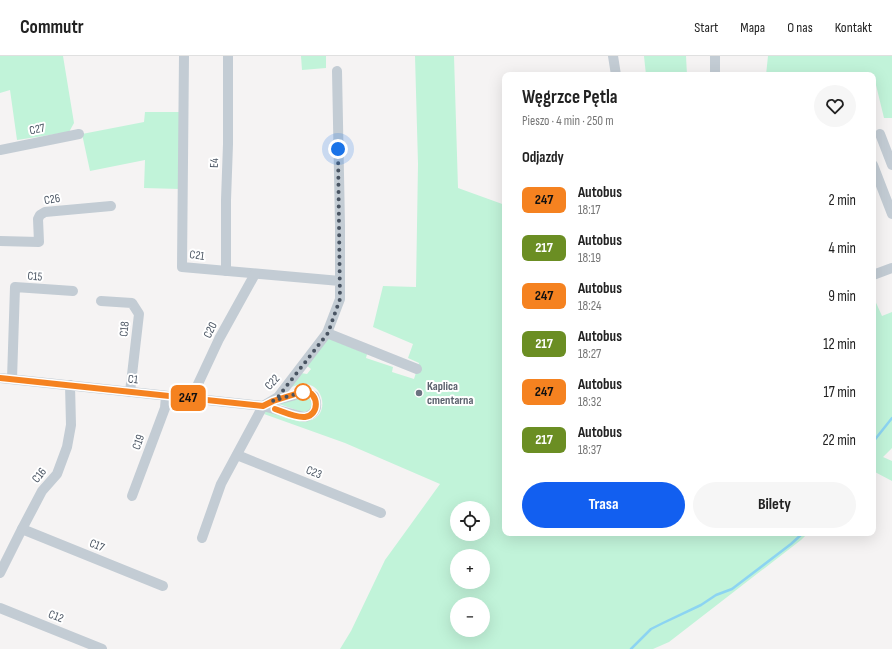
<!DOCTYPE html>
<html lang="pl">
<head>
<meta charset="utf-8">
<style>
  body { margin:0; font-family:"Sofia Sans Condensed",sans-serif; background:#f6f6f6; color:#222; height:100vh; display:flex; flex-direction:column; font-size:15px; white-space:nowrap }
  * { box-sizing:border-box; margin:0 }
  p { font-size:13px; color:#767676 }
  .icon { flex:none; width:22px; height:22px; fill:none; stroke:currentColor; stroke-width:2; stroke-linecap:round; stroke-linejoin:round }
  .map { position:relative; flex:1; overflow:hidden }
  .drawer { position:absolute; left:502px; top:16px; width:374px; height:464px; display:flex; flex-direction:column; background:#fff; border-radius:8px; box-shadow:0 4px 16px #0002 }
  .drawer>* { flex:none }
  .badge { padding:0 8px; border-radius:6px; font-size:14px; line-height:26px }
  .controls { position:absolute; left:450px; top:445px; display:grid; gap:8px }
  .controls a { display:grid; place-items:center; width:40px; height:40px; border-radius:50%; background:#fff; box-shadow:0 4px 16px #0002; font-size:20px }
  .you { position:absolute; width:20px; height:20px; margin:-10px; border:3px solid #fff; border-radius:50%; background:#1a73e8; box-shadow:0 0 0 6px #1a73e833 }
  .map>.badge { position:absolute; translate:-50% -50%; box-shadow:0 0 0 2px #fff }
  h2 { padding:0 20px; font-size:15px; line-height:36px }
  .round { display:grid; place-items:center; flex:none; width:42px; height:42px; border-radius:21px; background:#f6f6f6 }
  .headline { display:flex; align-items:center; justify-content:space-between; height:68px; padding:0 20px }
  h1 { font-size:19px; font-weight:700; line-height:30px }
  .action { display:flex; gap:8px; margin-top:auto; padding:8px 20px }
  .action a { flex:1; height:46px; border-radius:24px; background:#125ff0; color:#fff; font-size:16px; font-weight:700; line-height:46px; text-align:center }
  .action a+a { background:#f6f6f6; color:#222 }
  ul { padding:0; list-style:none }
  li { display:flex; align-items:center; gap:12px; height:48px; padding:0 20px }
  li div { flex:1 }
  li b { display:block; font-size:15px }
  li em { font-style:normal }
  li .badge { min-width:44px; font-weight:700; text-align:center }
  header { display:flex; align-items:center; gap:24px; box-sizing:border-box; height:56px; padding:0 20px; background:#fff; border-bottom:1px solid #e0e0e0 }
  header strong { font-size:19px }
  nav { display:flex; gap:22px; margin-inline-start:auto; font-size:14px }
  .map>svg:first-child { display:block }
  .green { fill:#c1f3d9; fill-rule:evenodd }
  .lines { fill:none; stroke-linecap:round; stroke-linejoin:round }
  .stream { stroke:#8cd4f2; stroke-width:2.5 }
  .minor { stroke:#c3ccd4; stroke-width:10 }
  .line-casing { stroke:#fff; stroke-width:9 }
  .line { stroke:#f58220; stroke-width:6 }
  .walk { stroke:#495462; stroke-width:4; stroke-dasharray:0 7.2 }
  .stop-dot { fill:#fff; stroke:#f58220; stroke-width:2 }
  .worship-dot { fill:#6b7280; stroke:#fff; stroke-width:1.5 }
  .labels { text-anchor:middle; stroke-width:4; stroke-linejoin:round; paint-order:stroke }
  .street-label { font-size:12px; fill:#495462; stroke:#fff }
  .worship-label { font-size:12px; font-weight:bold; fill:#5b616d; stroke:#fff; text-anchor:start }
</style>
</head>
<body>
<header>
<strong>Commutr</strong>
<nav><a>Start</a><a>Mapa</a><a>O nas</a><a>Kontakt</a></nav>
</header>
<div class="map">
<svg width="892" height="593" viewBox="0 0 892 593">
  <rect width="100%" height="100%" fill="#f5f3f3"/>
  <!-- green -->
  <g class="green">
    <path d="M0,0H63L74,67L69,76L17,84L10,34L0,37Z"/>
    <path d="M301,0H326V12L302,14Z"/>
    <path d="M415,0H454L458,132L505,149V477H808L801,484L669,586L653,593H340L351,575L385,504L440,428L345,387L264,358L266,354C277,358 292,365 302,365C330,367 327,330 306,328C300,327 292,331 287,333L301,317L307,318L311,313L306,309L328,282L367,298L366,302L393,311L392,316L414,323L419,307L408,302L413,288L373,271L383,230L416,231L418,108ZM457,452H483V478H457ZM457,500H483V526H457ZM457,548H483V574H457Z"/>
    <path d="M644,0H686L687,19H646Z"/>
    <path d="M768,0H892V62H884L875,25L873,24V19H766Z"/>
    <path d="M145,56H181L180,133L144,132L145,104L90,115L82,78L144,66Z"/>
    <path d="M873,240L882,260L892,256V392L883,401L892,405V425L873,415Z"/>
    <path d="M303,341H309L314,349L308,355L302,356L279,348Z"/>
  </g>
  <g class="lines">
    <!-- stream -->
    <g class="stream">
      <path d="M873,386L892,362"/>
      <path d="M631,593L651,573L663,567L701,549L716,539L732,533L791,488L803,477"/>
    </g>
    <!-- minor -->
    <g class="minor">
      <path d="M184,0L182,211L340,225V243L327,277"/>
      <path d="M613,0L616,19"/>
      <path d="M715,0V19"/>
      <path d="M337,15L340,170V225"/>
      <path d="M880,78L892,109"/>
      <path d="M0,94L79,78"/>
      <path d="M873,109L892,158"/>
      <path d="M0,185L39,186L38,163L40,159L45,156L111,150"/>
      <path d="M226,215V144L228,88V0"/>
      <path d="M873,219L892,212"/>
      <path d="M101,245L132,247L139,258L130,336"/>
      <path d="M0,322L263,350L304,361C315,359 319,351 314,340L307,336L273,345"/>
      <path d="M12,323L15,231L73,235"/>
      <path d="M191,343L219,283L255,218"/>
      <path d="M237,399L381,457"/>
      <path d="M132,440L165,352L166,340"/>
      <path d="M22,473L163,530"/>
      <path d="M202,482L221,428L263,350L278,341L327,277L417,313"/>
      <path d="M0,517L22,473L42,435L57,418L67,391L71,369L70,329"/>
      <path d="M0,552L102,593"/>
    </g>
  </g>
  <g class="lines">
    <defs>
      <path id="line" d="M0,322L263,350L273,345L305,335C319,337 320,359 305,361C296,362 284,356 275,353"/>
    </defs>
    <!-- line casing -->
    <use href="#line" class="line-casing"/>
    <!-- line -->
    <use href="#line" class="line"/>
    <!-- walk -->
    <path class="walk" d="M303,336L305,335L273,345L278,341L328,277L340,243L338,93"/>
  </g>
  <!-- markers -->
  <circle class="stop-dot" cx="303" cy="336" r="8"/>
  <circle class="worship-dot" cx="419" cy="337" r="4"/>
  <g class="labels">
    <!-- street labels -->
    <g class="street-label">
      <text transform="translate(37 73) rotate(-12)" y="4">C27</text>
      <text transform="translate(214 107) rotate(-88)" y="4">E4</text>
      <text transform="translate(52 143) rotate(-10)" y="4">C26</text>
      <text transform="translate(197 199) rotate(7)" y="4">C21</text>
      <text transform="translate(35 220) rotate(4)" y="4">C15</text>
      <text transform="translate(124 273) rotate(-84)" y="4">C18</text>
      <text transform="translate(210 274) rotate(-63)" y="4">C20</text>
      <text transform="translate(133 323) rotate(6)" y="4">C1</text>
      <text transform="translate(272 326) rotate(-48)" y="4">C22</text>
      <text transform="translate(138 386) rotate(-70)" y="4">C19</text>
      <text transform="translate(314 416) rotate(22)" y="4">C23</text>
      <text transform="translate(39 419) rotate(-51)" y="4">C16</text>
      <text transform="translate(97 489) rotate(22)" y="4">C17</text>
      <text transform="translate(56 560) rotate(22)" y="4">C12</text>
    </g>
    <!-- worship labels -->
    <g class="worship-label">
      <text x="427" y="334">Kaplica<tspan x="427" dy="14">cmentarna</tspan></text>
    </g>
  </g>
</svg>
<div class="controls">
<a><svg class="icon" aria-label="locate" viewBox="0 0 24 24"><circle cx="12" cy="12" r="6"/><path d="M12 2v4M12 18v4M2 12h4M18 12h4"/></svg></a>
<a>+</a>
<a>−</a>
</div>
<div class="you" style="left:338px;top:93px"></div>
<b class="badge" style="left:188px;top:342px;background:#f58220;color:#111">247</b>
<section class="drawer">
<div class="headline"><div><h1>Węgrzce Pętla</h1><p>Pieszo · 4 min · 250 m</p></div><a class="round"><svg class="icon" aria-label="heart" viewBox="0 0 24 24"><path d="M12 20l-8-8c-3-5 5-10 8-4 3-6 11-1 8 4z"/></svg></a></div>
<h2>Odjazdy</h2>
<ul>
<li><span class="badge" style="background:#f58220;color:#111">247</span><div><b>Autobus</b><p>18:17</p></div><em>2 min</em></li>
<li><span class="badge" style="background:#6b8e23;color:#fff">217</span><div><b>Autobus</b><p>18:19</p></div><em>4 min</em></li>
<li><span class="badge" style="background:#f58220;color:#111">247</span><div><b>Autobus</b><p>18:24</p></div><em>9 min</em></li>
<li><span class="badge" style="background:#6b8e23;color:#fff">217</span><div><b>Autobus</b><p>18:27</p></div><em>12 min</em></li>
<li><span class="badge" style="background:#f58220;color:#111">247</span><div><b>Autobus</b><p>18:32</p></div><em>17 min</em></li>
<li><span class="badge" style="background:#6b8e23;color:#fff">217</span><div><b>Autobus</b><p>18:37</p></div><em>22 min</em></li>
</ul>
<div class="action"><a>Trasa</a><a>Bilety</a></div>
</section>
</div>
</body>
</html>
